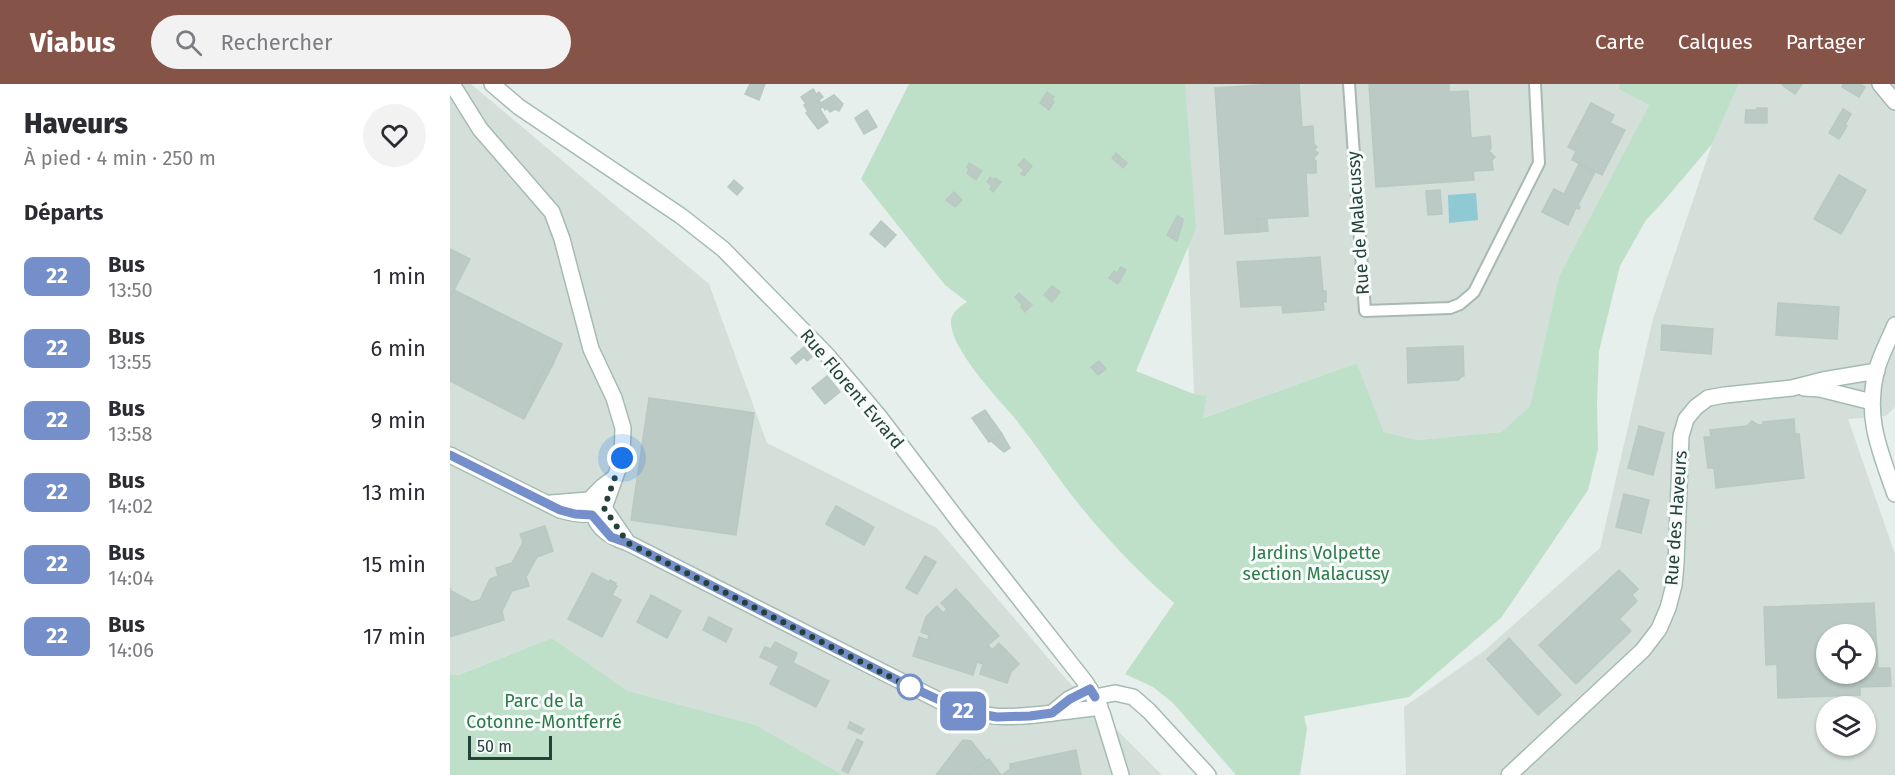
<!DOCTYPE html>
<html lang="fr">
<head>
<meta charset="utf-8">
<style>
  body { margin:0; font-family:"Fira Sans",sans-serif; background:#f2f2f3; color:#2b2b33; height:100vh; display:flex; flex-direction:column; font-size:22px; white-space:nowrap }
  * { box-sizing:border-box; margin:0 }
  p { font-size:20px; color:#7c7c81 }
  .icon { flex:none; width:33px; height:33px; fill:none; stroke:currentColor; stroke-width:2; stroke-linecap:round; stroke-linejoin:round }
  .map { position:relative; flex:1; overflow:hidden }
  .panel { display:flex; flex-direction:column; background:#fff; width:450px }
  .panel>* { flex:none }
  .badge { padding:0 12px; border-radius:9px; font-size:21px; line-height:39px }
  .fabs { position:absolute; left:1366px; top:540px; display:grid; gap:12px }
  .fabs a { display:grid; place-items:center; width:60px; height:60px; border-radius:50%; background:#fff; box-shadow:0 2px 4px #0004; font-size:30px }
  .scale { position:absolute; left:18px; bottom:15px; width:84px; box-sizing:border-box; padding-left:6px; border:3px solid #24423a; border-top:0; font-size:16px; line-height:21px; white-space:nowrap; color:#24423a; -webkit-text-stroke:4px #f7fbf9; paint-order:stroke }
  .you { position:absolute; width:30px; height:30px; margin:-15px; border:4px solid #fff; border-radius:50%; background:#1a73e8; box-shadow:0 0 0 9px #1a73e833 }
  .map>.badge { position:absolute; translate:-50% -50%; box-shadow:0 0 0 3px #fff }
  h2 { padding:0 24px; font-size:22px; line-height:54px }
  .round { display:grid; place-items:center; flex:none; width:63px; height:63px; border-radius:32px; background:#f2f2f3 }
  .summary { display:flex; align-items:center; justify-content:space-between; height:102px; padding:0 24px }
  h1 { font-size:28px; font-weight:800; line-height:45px }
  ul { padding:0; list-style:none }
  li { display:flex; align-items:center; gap:18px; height:72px; padding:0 24px }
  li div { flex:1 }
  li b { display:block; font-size:22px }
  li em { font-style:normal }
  li .badge { min-width:66px; font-weight:700; text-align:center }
  header { display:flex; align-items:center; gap:36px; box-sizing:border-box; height:84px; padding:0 30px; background:#855347; color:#fff }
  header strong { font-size:28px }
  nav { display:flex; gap:33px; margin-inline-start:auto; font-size:21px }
  .search { width:420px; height:54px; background:#f2f2f3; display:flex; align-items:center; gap:15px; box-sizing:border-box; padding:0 21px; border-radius:33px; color:#7c7c81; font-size:22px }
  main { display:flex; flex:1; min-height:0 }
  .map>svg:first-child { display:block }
  .built { fill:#d4dfda; fill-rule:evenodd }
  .green { fill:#bfe0c8 }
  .water { fill:#8ec9d4 }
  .building { fill:#bbcac4; stroke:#b8c9c2; stroke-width:1.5; fill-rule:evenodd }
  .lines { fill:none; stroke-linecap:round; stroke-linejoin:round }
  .street-casing { stroke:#a8b8b2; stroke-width:14 }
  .secondary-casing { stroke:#a4bbb3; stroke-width:18 }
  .street { stroke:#fff; stroke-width:10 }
  .secondary { stroke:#fff; stroke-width:15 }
  .line-casing { stroke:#fff; stroke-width:14 }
  .line { stroke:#748fc9; stroke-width:9 }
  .walk { stroke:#24423a; stroke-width:6; stroke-dasharray:0 10.8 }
  .stop-dot { fill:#fff; stroke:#748fc9; stroke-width:3 }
  .labels { text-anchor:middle; stroke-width:6; stroke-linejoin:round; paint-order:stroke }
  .street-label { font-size:18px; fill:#24423a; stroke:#f7fbf9 }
  .park-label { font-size:18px; fill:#2d7a4b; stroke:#f7fbf9 }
</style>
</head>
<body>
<header>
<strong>Viabus</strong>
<div class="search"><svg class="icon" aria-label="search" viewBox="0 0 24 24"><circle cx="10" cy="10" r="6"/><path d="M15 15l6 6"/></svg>Rechercher</div>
<nav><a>Carte</a><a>Calques</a><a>Partager</a></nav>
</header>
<main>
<section class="panel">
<div class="summary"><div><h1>Haveurs</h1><p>À pied · 4 min · 250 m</p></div><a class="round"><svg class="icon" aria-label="heart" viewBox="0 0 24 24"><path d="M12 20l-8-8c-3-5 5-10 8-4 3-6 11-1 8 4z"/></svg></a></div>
<h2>Départs</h2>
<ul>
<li><span class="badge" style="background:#748fc9;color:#fff">22</span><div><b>Bus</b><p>13:50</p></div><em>1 min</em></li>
<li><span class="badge" style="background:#748fc9;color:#fff">22</span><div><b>Bus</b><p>13:55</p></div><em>6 min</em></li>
<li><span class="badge" style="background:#748fc9;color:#fff">22</span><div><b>Bus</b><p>13:58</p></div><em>9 min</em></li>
<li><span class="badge" style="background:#748fc9;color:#fff">22</span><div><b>Bus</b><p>14:02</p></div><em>13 min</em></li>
<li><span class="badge" style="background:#748fc9;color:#fff">22</span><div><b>Bus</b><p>14:04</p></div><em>15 min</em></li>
<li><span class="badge" style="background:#748fc9;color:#fff">22</span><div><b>Bus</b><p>14:06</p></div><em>17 min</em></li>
</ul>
</section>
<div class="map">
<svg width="1445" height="691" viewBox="0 0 1445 691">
  <rect width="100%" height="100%" fill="#e6efeb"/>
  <!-- built -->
  <g class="built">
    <path d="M0,0H21L259,200L317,359L487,444L616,595L712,691H393L306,641L178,607L102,554L7,591H0Z"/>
    <path d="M732,0H1170L1168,5L1199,21L1109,192L1080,322L1051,348L968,356L934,348L907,279L752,334L757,312L744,310Z"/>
    <path d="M1289,0H1445V323L1436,332L1398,335L1445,470V691H956L954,623L1034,567L1150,464L1203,235L1262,60ZM1377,550H1416V590H1377ZM1377,622H1416V662H1377Z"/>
  </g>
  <!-- green -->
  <g class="green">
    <path d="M459,0H735L746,144L686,287L744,310L757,312L753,334L907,279L934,348L968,356L1051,348L1080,322L1109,192L1199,21L1168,5L1170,0H1289L1262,60L1213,118L1196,136L1170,182L1149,267L1147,320L1148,365L1138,406L1051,534L959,613L854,632L857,645L850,691H786L723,619L703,603L675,590L724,519C687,487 653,451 623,413C602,386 584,358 563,332C546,312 500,264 501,237C502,227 510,223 517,218L495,201L411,95Z"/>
    <path d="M102,554L178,607L306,641L393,691H0V591H8Z"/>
  </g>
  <!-- water -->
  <path class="water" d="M1026,109L1028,136L999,139L998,111Z"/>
  <!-- building -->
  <g class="building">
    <path d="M300,0H315L309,16L295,10Z"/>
    <path d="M828,0H849L852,43L863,42L864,60L867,63L864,66L868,69L863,75L866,77V89H856L858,132L807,135L808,148L775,150L765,4Z"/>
    <path d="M935,0H999V8L1018,7L1021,54L1040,52L1041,64L1039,67L1045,73L1042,76L1043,86L1023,87L1024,96L926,103L919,1Z"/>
    <path d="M1333,0H1352L1345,10L1332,1Z"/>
    <path d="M1393,0H1410L1415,3L1409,13L1392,3Z"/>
    <path d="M363,5L366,10L369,8L373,13L369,16L371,19L384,11L393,20L389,27L385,25L380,28L377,24L375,26L373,22L370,25L378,38L368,45L356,29L358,28L354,21L356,20L351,13Z"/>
    <path d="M597,8L604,13L602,16L604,18L599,26L590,19Z"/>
    <path d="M1141,19L1164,31L1160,39L1175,46L1152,91L1122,76L1126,67L1118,63Z"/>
    <path d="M1307,24H1317V39H1295L1296,26H1307Z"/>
    <path d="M1393,25L1401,30L1395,41L1397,42L1389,55L1379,49Z"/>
    <path d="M417,26L427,43L414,50L405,34Z"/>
    <path d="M666,69L677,79L673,84L662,74Z"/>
    <path d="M574,75L582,82L574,92L571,90L574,86L568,81Z"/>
    <path d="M519,79L532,87L526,96L517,89L519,85L517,83Z"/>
    <path d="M1129,80L1145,88L1128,121L1130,123L1129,125L1126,124L1118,141L1092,128L1104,105L1114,110Z"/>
    <path d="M1389,91L1416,106L1391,150L1364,135Z"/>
    <path d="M540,93L544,96L545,94L551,98L543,108L540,105L542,102L537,98Z"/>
    <path d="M284,96L293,104L287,111L278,103Z"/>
    <path d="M990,106L992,130L978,131L976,107Z"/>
    <path d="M504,108L512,116L505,123L496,116Z"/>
    <path d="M727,132L733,135V137L727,157L717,151Z"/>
    <path d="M807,135H817L818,147L808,148Z"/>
    <path d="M431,137L446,151L435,163L420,150Z"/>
    <path d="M0,165L20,175L0,214Z"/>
    <path d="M870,173L873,207H876V218H873L874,226L833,229L832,221L791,223L787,178Z"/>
    <path d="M671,183L676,186L668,200L659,194L664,187L667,189Z"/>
    <path d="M602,202L610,208L602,218L594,211Z"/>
    <path d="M4,206L112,260L103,280L98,277L80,313L84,316L74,335L0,297V214Z"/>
    <path d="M569,209L582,221L575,228L571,223L572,220L565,213Z"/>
    <path d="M1328,219L1389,223L1387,255L1326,251Z"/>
    <path d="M1212,241L1263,245L1261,270L1211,266Z"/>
    <path d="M1013,262L1014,292H1012L1008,296L958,299L957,264Z"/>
    <path d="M354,263L362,273L357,277L354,273L346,280L341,274Z"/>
    <path d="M98,277L103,280L84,316L80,313Z"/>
    <path d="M649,277L656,285L648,291L641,283Z"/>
    <path d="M377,292L390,308L375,320L362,304Z"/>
    <path d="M199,314L304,329L286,451L181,436Z"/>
    <path d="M535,326L552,350L539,358L522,334Z"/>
    <path d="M1344,335L1345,350H1349L1354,394L1266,404L1264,384H1258L1254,353H1261L1260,346L1297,342L1302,337L1308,341H1313V338Z"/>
    <path d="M1189,342L1214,349L1203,391L1178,384Z"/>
    <path d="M552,350L560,364L554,368L541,357Z"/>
    <path d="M1174,410L1199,416L1191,449L1166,443Z"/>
    <path d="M386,422L424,443L414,461L376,440Z"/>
    <path d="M95,442L103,467L87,473L76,493L79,502L62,507L52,527L54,536L0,553V504L1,507L22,518L30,516L40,495L48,492L46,484L62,479L73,458L70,450Z"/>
    <path d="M475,472L486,478L467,510L456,504Z"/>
    <path d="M1169,486L1188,505L1182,511L1187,517L1169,535L1181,547L1126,600L1089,561Z"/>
    <path d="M142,489L159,498L160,496L166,499L165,501L167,502L162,511L171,516L152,553L118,535Z"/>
    <path d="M506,505L549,552L538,561L542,566L549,559L569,580L561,588L557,599L530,590L533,580L527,578L523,591L463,572L469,553L478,556L479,551L471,548L476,533L487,522L493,529L497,525L491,519Z"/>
    <path d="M201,511L231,527L217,554L187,538Z"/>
    <path d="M1424,519L1428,584H1440L1441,602L1410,603V611L1328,614L1327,580L1316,581L1314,523ZM1377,550H1416V590H1377Z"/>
    <path d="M259,533L282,545L276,558L253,546Z"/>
    <path d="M1059,554L1111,611L1088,631L1037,575Z"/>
    <path d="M325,558L347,569L343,579L379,597L366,623L320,600L329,582L310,573L315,563L321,565Z"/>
    <path d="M400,638L414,645L411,650L398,644Z"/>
    <path d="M407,655L413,658L398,689L392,686Z"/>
    <path d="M513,656L521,657L537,677L518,691H486Z"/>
    <path d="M626,666L631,691H552L560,685V680Z"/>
    <path d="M539,675L551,691H518L537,677Z"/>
  </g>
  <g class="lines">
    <defs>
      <path id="street" d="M899,0L915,227L1000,224L1010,220L1024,208L1089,79L1085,0"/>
      <g id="secondary">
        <path d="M42,0L69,23L231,132L273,165L377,271L428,331L510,439L636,599L652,629L671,691"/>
        <path d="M1430,0L1445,18"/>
        <path d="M1445,241C1439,256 1430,272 1426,288C1415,335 1430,367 1445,410"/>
        <path d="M1354,304L1370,305L1422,318"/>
        <path d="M0,371L110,426C129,431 136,433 154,424L172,374L173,344L164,314L141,265L112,155L102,128L30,45L2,0"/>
        <path d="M139,416C144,441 154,451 178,459L496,620C537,636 561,634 603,629C618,627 634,626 650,623"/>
        <path d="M101,419L139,416L152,403L164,394"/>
        <path d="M146,420L154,424L178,459"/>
        <path d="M645,613L665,609L683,613L699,627L758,691"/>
        <path d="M602,629L619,615L640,605"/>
        <path d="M1059,691L1193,566L1209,545L1218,524L1224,501L1226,479L1231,352L1236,335L1246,323L1258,314L1275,311L1342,304L1373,296L1427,287"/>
      </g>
    </defs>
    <!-- street casing -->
    <use href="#street" class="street-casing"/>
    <!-- secondary casing -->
    <use href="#secondary" class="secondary-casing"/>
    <!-- street -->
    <use href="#street" class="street"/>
    <!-- secondary -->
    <use href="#secondary" class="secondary"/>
  </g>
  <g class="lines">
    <defs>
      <path id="line" d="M0,371L110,426L125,430L142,431L161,453L178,459L459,602L513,627L547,633L580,632L602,629L620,615L640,605L645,613"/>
    </defs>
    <!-- line casing -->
    <use href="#line" class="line-casing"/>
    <!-- line -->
    <use href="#line" class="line"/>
    <!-- walk -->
    <path class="walk" d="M172,374L154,424L178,459L460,603"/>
  </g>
  <!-- markers -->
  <circle class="stop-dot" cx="460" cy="603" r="12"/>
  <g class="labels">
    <!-- street labels -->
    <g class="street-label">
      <text transform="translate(908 139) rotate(-94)" y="6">Rue de Malacussy</text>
      <text transform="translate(402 305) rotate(50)" y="6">Rue Florent Evrard</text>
      <text transform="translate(1226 434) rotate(-86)" y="6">Rue des Haveurs</text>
    </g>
    <!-- park labels -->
    <g class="park-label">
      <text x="866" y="475">Jardins Volpette<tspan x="866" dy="21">section Malacussy</tspan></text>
      <text x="94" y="623">Parc de la<tspan x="94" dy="21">Cotonne-Montferré</tspan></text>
    </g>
  </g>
</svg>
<div class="fabs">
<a><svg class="icon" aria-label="locate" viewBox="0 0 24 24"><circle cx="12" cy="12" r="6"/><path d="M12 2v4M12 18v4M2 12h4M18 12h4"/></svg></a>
<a><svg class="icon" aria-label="layers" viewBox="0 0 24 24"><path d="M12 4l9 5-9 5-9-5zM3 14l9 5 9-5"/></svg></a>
</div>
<div class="scale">50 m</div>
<div class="you" style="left:172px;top:374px"></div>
<b class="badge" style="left:513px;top:627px;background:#748fc9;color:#fff">22</b>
</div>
</main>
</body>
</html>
